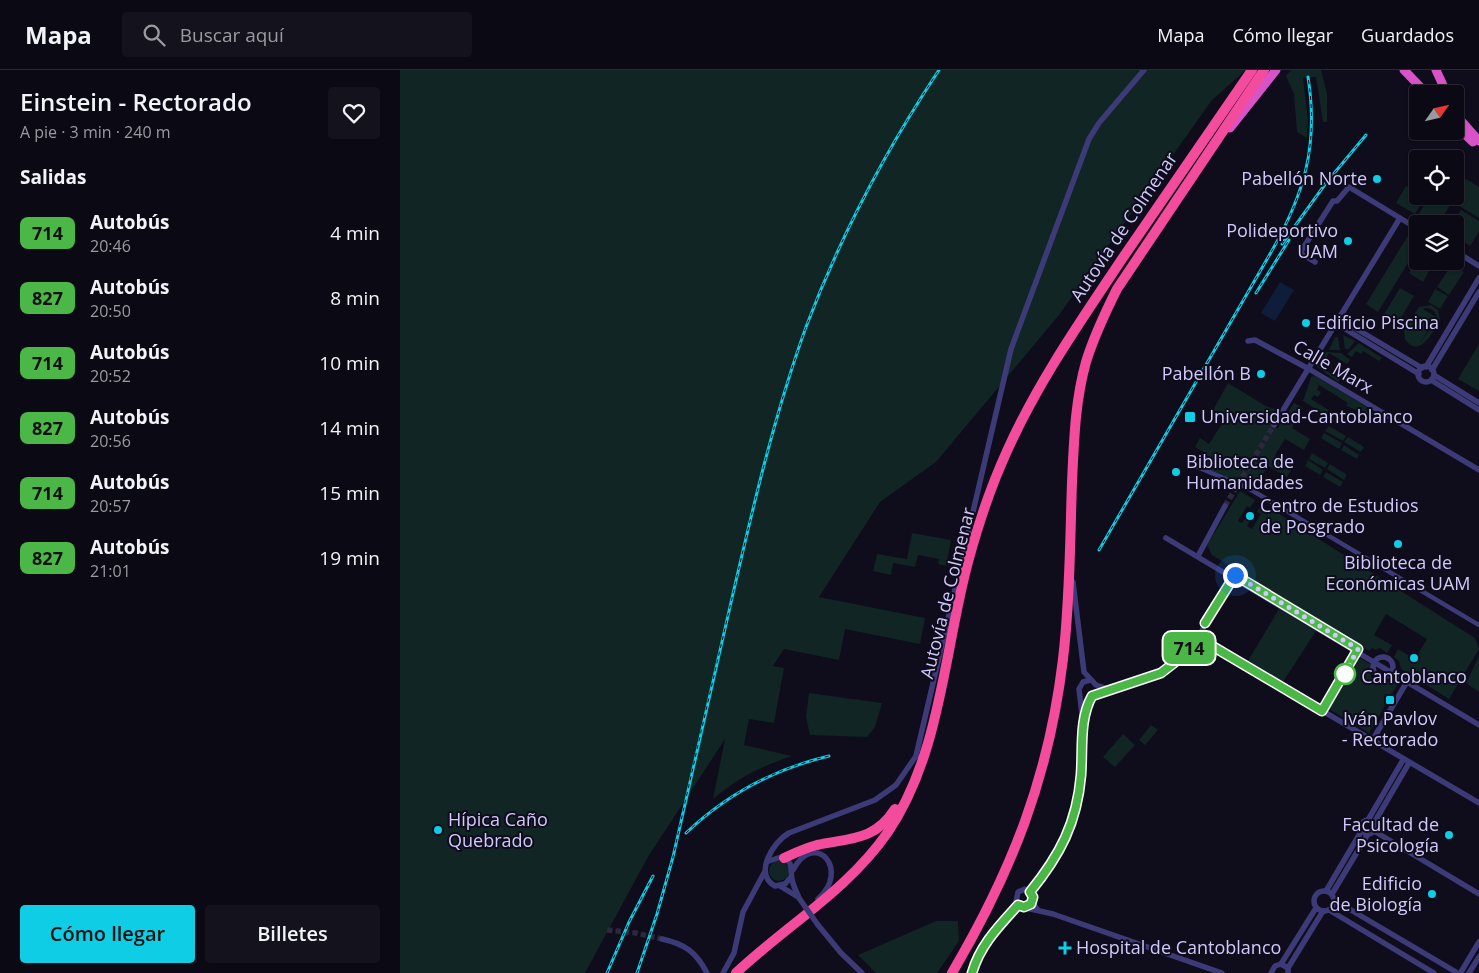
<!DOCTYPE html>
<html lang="es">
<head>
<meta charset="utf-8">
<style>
  body { margin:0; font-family:"Open Sans",sans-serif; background:#14121d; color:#f1f3f6; height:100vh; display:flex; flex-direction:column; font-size:19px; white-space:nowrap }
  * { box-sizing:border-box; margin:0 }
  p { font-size:16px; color:#9a9aa0 }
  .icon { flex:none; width:28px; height:28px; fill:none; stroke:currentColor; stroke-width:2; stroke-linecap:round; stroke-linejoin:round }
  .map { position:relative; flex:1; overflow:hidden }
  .drawer { display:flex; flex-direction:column; background:#0b0914; width:400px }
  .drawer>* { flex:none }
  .badge { padding:0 10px; border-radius:8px; font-size:18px; line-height:32px }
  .needle { width:32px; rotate:56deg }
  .controls { position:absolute; left:1009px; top:15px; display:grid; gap:10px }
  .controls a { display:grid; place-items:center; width:55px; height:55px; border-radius:5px; background:#0b0914; box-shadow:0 1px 4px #0004,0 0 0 1px #2b2a34; font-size:25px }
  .you { position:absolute; width:25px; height:25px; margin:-12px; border:4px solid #fff; border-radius:50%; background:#1a73e8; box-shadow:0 0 0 8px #1a73e833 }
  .map>.badge { position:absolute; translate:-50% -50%; box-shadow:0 0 0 2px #fff }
  h2 { padding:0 20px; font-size:19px; line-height:45px }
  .round { display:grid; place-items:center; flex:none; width:52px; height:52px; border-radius:5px; background:#14121d }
  .headline { display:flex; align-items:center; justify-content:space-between; height:85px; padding:0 20px }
  h1 { font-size:24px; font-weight:600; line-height:38px }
  .button { display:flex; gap:10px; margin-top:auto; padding:10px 20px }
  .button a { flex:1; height:58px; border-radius:5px; background:#0ecde4; color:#111; font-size:20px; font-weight:600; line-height:58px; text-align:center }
  .button a+a { background:#14121d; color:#f1f3f6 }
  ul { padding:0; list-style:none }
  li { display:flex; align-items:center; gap:15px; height:65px; padding:0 20px }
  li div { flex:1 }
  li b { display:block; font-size:19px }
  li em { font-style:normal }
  li .badge { min-width:55px; font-weight:700; text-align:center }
  header { display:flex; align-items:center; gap:30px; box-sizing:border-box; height:70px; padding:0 25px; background:#0b0914; border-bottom:1px solid #2b2a34 }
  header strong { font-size:24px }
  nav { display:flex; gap:28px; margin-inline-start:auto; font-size:18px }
  .search { width:350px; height:45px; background:#14121d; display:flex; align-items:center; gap:12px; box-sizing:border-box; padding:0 18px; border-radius:5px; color:#9a9aa0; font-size:19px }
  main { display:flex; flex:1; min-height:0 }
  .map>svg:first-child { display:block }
  .green { fill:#102524; fill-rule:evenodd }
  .water { fill:#0d1d3a }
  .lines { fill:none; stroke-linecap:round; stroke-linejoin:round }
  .minor-tunnel { stroke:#2c283d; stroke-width:5.5; stroke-dasharray:5.5 3; stroke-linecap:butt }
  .pedestrian { stroke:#3d3a78; stroke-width:4.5 }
  .minor { stroke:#3d3a78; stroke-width:5.5 }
  .trunk { stroke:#d852c8; stroke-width:9 }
  .motorway { stroke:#f44c9c; stroke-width:10 }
  .rail-casing { stroke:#0ecde4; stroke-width:3 }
  .rail { stroke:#0f0c1b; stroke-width:1; stroke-dasharray:4; stroke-linecap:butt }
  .minor-bridge { stroke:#3d3a78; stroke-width:5.5 }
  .line-casing { stroke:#fff; stroke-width:11 }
  .line { stroke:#4ab747; stroke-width:8 }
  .walk { stroke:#d0cafc; stroke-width:5; stroke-dasharray:0 9 }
  .poi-dot { fill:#0ecde4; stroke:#0f0c1b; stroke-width:2 }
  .stop-dot { fill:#fff; stroke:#4ab747; stroke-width:2.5 }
  .labels { text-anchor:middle; stroke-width:4; stroke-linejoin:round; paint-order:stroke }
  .poi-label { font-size:18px; fill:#d0cafc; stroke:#0f0c1b; text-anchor:start }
  .street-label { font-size:18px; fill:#d0cafc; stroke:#0f0c1b }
</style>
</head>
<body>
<header>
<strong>Mapa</strong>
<div class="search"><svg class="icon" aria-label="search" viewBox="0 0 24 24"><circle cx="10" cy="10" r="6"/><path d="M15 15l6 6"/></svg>Buscar aquí</div>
<nav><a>Mapa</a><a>Cómo llegar</a><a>Guardados</a></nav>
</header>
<main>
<section class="drawer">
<div class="headline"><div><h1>Einstein - Rectorado</h1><p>A pie · 3 min · 240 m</p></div><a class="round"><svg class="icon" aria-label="heart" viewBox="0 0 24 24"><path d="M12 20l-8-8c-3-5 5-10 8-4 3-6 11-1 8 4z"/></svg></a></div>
<h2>Salidas</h2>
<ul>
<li><span class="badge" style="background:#4ab747;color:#111">714</span><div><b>Autobús</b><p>20:46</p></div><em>4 min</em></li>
<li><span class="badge" style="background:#4ab747;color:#111">827</span><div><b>Autobús</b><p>20:50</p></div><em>8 min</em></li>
<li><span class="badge" style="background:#4ab747;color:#111">714</span><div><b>Autobús</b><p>20:52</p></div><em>10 min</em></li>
<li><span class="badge" style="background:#4ab747;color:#111">827</span><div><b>Autobús</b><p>20:56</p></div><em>14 min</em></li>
<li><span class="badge" style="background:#4ab747;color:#111">714</span><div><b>Autobús</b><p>20:57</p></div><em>15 min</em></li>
<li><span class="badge" style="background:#4ab747;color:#111">827</span><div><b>Autobús</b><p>21:01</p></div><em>19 min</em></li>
</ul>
<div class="button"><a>Cómo llegar</a><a>Billetes</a></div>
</section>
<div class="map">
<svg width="1079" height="903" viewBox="0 0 1079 903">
  <rect width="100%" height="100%" fill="#0f0c1b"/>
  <!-- green -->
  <g class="green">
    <path d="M0,0H846L812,30L659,245L536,392L480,432L419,527L525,548L520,574L445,559L439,590L384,579L373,596L384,598L374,653L349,649L344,675L392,686C358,698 341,706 313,729L325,669L248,787L185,903H0Z"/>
    <path d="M891,0H921L927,24V52H923L916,7L903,8L908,49L907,68L897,62L894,24L886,6Z"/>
    <path d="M1055,102L1079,117V148L1043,126H1055Z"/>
    <path d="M1006,116L1017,122L1018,126L1025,127L1015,144L996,133Z"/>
    <path d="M1030,126H1035L1050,135L1039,154H1032L1018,145Z"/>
    <path d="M1061,140L1079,151V162L1070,176L1055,167V154H1052Z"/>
    <path d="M1009,164L1017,169V178L978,242L966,234Z"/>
    <path d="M1017,190L1035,191L1023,212L1009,203Z"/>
    <path d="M1052,194L1064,202L1049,225L1037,217Z"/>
    <path d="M1000,218L1014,226L997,254L983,246Z"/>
    <path d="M1035,219L1048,226L1040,239L1028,232Z"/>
    <path d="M1031,235L1038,240L1040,250C1033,262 1019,290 1005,269L1004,260L1019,237ZM1025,238C1032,238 1036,242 1037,249L1021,272L1036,247L1023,239Z"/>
    <path d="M943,265L955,271L949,279H945Z"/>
    <path d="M935,267H938L940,280H929Z"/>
    <path d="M959,273L982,288L979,291L963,281L961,284L956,281L952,287L947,284Z"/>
    <path d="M1079,274V321L1058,309Z"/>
    <path d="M926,282L941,283L950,290L947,294L929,283L926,288L931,291L928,295L924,293L921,297L940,309L938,312L916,296Z"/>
    <path d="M915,306L967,337L966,340L969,342L965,347L961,344L962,342L946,336L948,333L919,315L917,320L921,322L918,327L914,325L911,329L929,340L926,346L903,331L911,307Z"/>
    <path d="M828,313L866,336L879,341L871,354L877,359L894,333L903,338L892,358L910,369L904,380L885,369L875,385L893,397L887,407L868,396L854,418L835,407L830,414L800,396L807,384L795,377L800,368L809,374L825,349L813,340Z"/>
    <path d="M929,356L946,366L943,371L925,361Z"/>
    <path d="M924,363L942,373L939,379L921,368Z"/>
    <path d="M948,367L964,377L961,382L944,372Z"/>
    <path d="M944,375L959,385L957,389L941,380Z"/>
    <path d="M912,383L928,393L925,398L909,389Z"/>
    <path d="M908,390L923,400L920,405L905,396Z"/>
    <path d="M930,394L947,405L944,410L927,399Z"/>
    <path d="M926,402L943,412L940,417L923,407Z"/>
    <path d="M840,421L855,430L850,438L847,436L838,451L842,453L845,449L850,451L847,456L852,459L861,444L857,442L859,437L870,444L873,440L1075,568L1079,579L1049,629L1001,599L999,591L994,587L998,579L1015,589L1027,569L986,544L974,565L992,575L987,583L980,578L976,580L972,578L969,581L812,485L807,475Z"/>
    <path d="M512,463L551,470L546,496L538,494L539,489L518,485L515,497L493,493L491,505L473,501L477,484L507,489Z"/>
    <path d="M879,539L916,561L883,612L848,591Z"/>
    <path d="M1079,586V622L1066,613Z"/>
    <path d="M960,588L970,594L971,607C979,613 984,612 994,609L999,612L969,663L929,639Z"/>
    <path d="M409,623L482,633L475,657L467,667L410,665L406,647Z"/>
    <path d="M751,655L758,660L745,675L739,670Z"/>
    <path d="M723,664L735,675L715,697L703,687Z"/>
    <circle cx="379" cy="801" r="10"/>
    <path d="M536,851H558L559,871L537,903H476L458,885Z"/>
  </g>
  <!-- water -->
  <path class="water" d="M880,212L894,220L875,251L861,243Z"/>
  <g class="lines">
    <!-- minor-tunnel -->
    <g class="minor-tunnel">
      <path d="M825,436L874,355"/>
      <path d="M207,860L236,863L262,869"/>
    </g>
    <!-- pedestrian -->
    <path class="pedestrian" d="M797,397L848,418L1079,555"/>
    <!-- minor -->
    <g class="minor">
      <path d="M1055,181L1079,196"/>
      <path d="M915,192L900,183L933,131H937L949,117L1018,159"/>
      <path d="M940,249L1022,298"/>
      <path d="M937,254L1019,304"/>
      <path d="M848,271L855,270L909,299L1079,400"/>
      <circle cx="1026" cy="304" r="8"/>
      <path d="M1026,297L1079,208"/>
      <path d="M1032,300L1079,222"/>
      <path d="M1034,305L1079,333"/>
      <path d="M1031,310L1079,340"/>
      <path d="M874,355L1000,148"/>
      <path d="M766,468L1079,655"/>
      <path d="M798,486L825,436"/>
      <path d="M673,512L684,602L696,615L708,619"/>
      <path d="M797,567L1079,733"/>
      <circle cx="983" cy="597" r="10"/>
      <path d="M923,641L958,580"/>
      <path d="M682,645L679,619L683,612L690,610"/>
      <path d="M972,671L1008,610"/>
      <path d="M968,750L1003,690"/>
      <circle cx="968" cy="757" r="7"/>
      <path d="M974,753L1009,693"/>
      <path d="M974,761L1079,824"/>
      <path d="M369,791L381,787C394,791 390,799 392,809C393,816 397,822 399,828"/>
      <path d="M393,800C415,759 451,800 418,829"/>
      <path d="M391,807L385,814L375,816C353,804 373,772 389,763L475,730L496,715L516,686L611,279L689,69L699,53L744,0"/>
      <path d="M380,816L398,827"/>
      <circle cx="924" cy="831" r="10"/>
      <path d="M926,821L962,760"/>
      <path d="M630,822C659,786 677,751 681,705C683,679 679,649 691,626C710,613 740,613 761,603C794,587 815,535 835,505"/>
      <path d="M932,824L968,764"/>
      <path d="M934,830L1056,902"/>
      <path d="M637,839L633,834L630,822L625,819L618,822L616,832L622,837L653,844L822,903"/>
      <path d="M929,840L1034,903"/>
      <path d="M418,855L441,883L462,903"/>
      <path d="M262,869C285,874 296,882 307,903"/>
      <path d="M881,894L916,838"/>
      <path d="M888,898L923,841"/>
      <path d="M1061,902L1079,872"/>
      <path d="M323,903L334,883L343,842L364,803"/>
      <path d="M572,903C580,875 599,856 618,835"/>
      <path d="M871,903L875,896L881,894L888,898V903"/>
      <path d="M1069,903L1079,887"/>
    </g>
    <!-- trunk -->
    <g class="trunk">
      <path d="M1004,0L1027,24"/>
      <path d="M1036,0L1047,24"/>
      <path d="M1055,44L1079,71"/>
      <path d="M1055,55L1073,72"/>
      <path d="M830,58L876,0"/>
    </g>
    <!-- motorway -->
    <g class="motorway">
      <path d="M384,788C395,783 405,778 417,775C449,768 475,771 495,739"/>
      <path d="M336,903C387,855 448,820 488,762C541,683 544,581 568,492C578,455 591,416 607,381C638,312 680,252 722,189C765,126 808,63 852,0"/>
      <path d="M552,903C612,801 649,707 663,589C670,530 670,470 672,412C674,371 675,331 686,292C694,266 705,243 717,219L864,0"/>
    </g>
    <defs>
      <g id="rail">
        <path d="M882,174L926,113L966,65"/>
        <path d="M856,223L889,170"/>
        <path d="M699,480L870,184C904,125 919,76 908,7"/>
        <path d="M286,763C327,724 374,699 429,686"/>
        <path d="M207,903L229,852L253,806"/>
        <path d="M237,903L257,844L273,787C292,700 312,614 332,528C353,437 374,346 406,257C440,167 486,80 539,0"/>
      </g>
    </defs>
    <!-- rail casing -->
    <use href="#rail" class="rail-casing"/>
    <!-- rail -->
    <use href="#rail" class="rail"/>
    <!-- minor-bridge -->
    <path class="minor-bridge" d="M399,828L418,855"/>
  </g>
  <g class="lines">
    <defs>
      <path id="line" d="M572,903C580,875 599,856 618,835L624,837L631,834L633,827L630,822C660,785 677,753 681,705C683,679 679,649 692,626L761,603L783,586L797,567L922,641L958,579L835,505L805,553"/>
    </defs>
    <!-- line casing -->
    <use href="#line" class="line-casing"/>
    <!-- line -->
    <use href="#line" class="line"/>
    <!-- walk -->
    <path class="walk" d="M835,505L958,579L944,605L945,604"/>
  </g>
  <!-- markers -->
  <g class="poi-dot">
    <circle cx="977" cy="109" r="5"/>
    <circle cx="948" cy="171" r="5"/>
    <circle cx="906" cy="253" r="5"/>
    <circle cx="861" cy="304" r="5"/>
    <rect x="784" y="341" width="12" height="12" rx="2.5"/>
    <circle cx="776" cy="402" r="5"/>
    <circle cx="850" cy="446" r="5"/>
    <circle cx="998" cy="474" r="5"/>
    <circle cx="1014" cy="588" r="5"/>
    <rect x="985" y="625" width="10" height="10" rx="2.5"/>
    <circle cx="38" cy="760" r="5"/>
    <circle cx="1049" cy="765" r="5"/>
    <circle cx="1032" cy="824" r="5"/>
    <path d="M662.5 870.5h5v5h5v5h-5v5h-5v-5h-5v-5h5z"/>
  </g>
  <circle class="stop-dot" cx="945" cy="604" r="10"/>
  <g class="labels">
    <!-- poi labels -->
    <g class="poi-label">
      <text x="967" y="115" text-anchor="end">Pabellón Norte</text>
      <text x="938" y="167" text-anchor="end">Polideportivo<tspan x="938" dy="21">UAM</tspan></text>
      <text x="916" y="259">Edificio Piscina</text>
      <text x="851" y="310" text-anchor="end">Pabellón B</text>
      <text x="801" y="353">Universidad-Cantoblanco</text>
      <text x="786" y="398">Biblioteca de<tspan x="786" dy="21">Humanidades</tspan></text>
      <text x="860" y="442">Centro de Estudios<tspan x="860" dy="21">de Posgrado</tspan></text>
      <text x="998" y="499" text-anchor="middle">Biblioteca de<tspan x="998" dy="21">Económicas UAM</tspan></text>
      <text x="1014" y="613" text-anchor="middle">Cantoblanco</text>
      <text x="990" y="655" text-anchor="middle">Iván Pavlov<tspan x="990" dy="21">- Rectorado</tspan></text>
      <text x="48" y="756">Hípica Caño<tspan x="48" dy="21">Quebrado</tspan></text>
      <text x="1039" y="761" text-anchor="end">Facultad de<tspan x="1039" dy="21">Psicología</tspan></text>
      <text x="1022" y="820" text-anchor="end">Edificio<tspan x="1022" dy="21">de Biología</tspan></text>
      <text x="676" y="884">Hospital de Cantoblanco</text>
    </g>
    <!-- street labels -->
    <g class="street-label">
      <text transform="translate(724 157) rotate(-56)" y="6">Autovía de Colmenar</text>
      <text transform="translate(933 297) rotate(30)" y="6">Calle Marx</text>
      <text transform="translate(548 523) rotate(-76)" y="6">Autovía de Colmenar</text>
    </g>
  </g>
</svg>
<div class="controls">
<a><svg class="needle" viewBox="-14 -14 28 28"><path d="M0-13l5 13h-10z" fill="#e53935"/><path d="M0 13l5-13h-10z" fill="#9a9aa0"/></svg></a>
<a><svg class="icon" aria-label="locate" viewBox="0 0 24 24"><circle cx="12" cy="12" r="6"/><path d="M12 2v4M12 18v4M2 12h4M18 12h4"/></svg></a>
<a><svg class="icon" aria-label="layers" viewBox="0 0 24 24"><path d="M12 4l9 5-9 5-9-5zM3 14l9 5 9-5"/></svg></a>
</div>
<div class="you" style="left:835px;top:505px"></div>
<b class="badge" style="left:789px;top:578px;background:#4ab747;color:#111">714</b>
</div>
</main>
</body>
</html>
